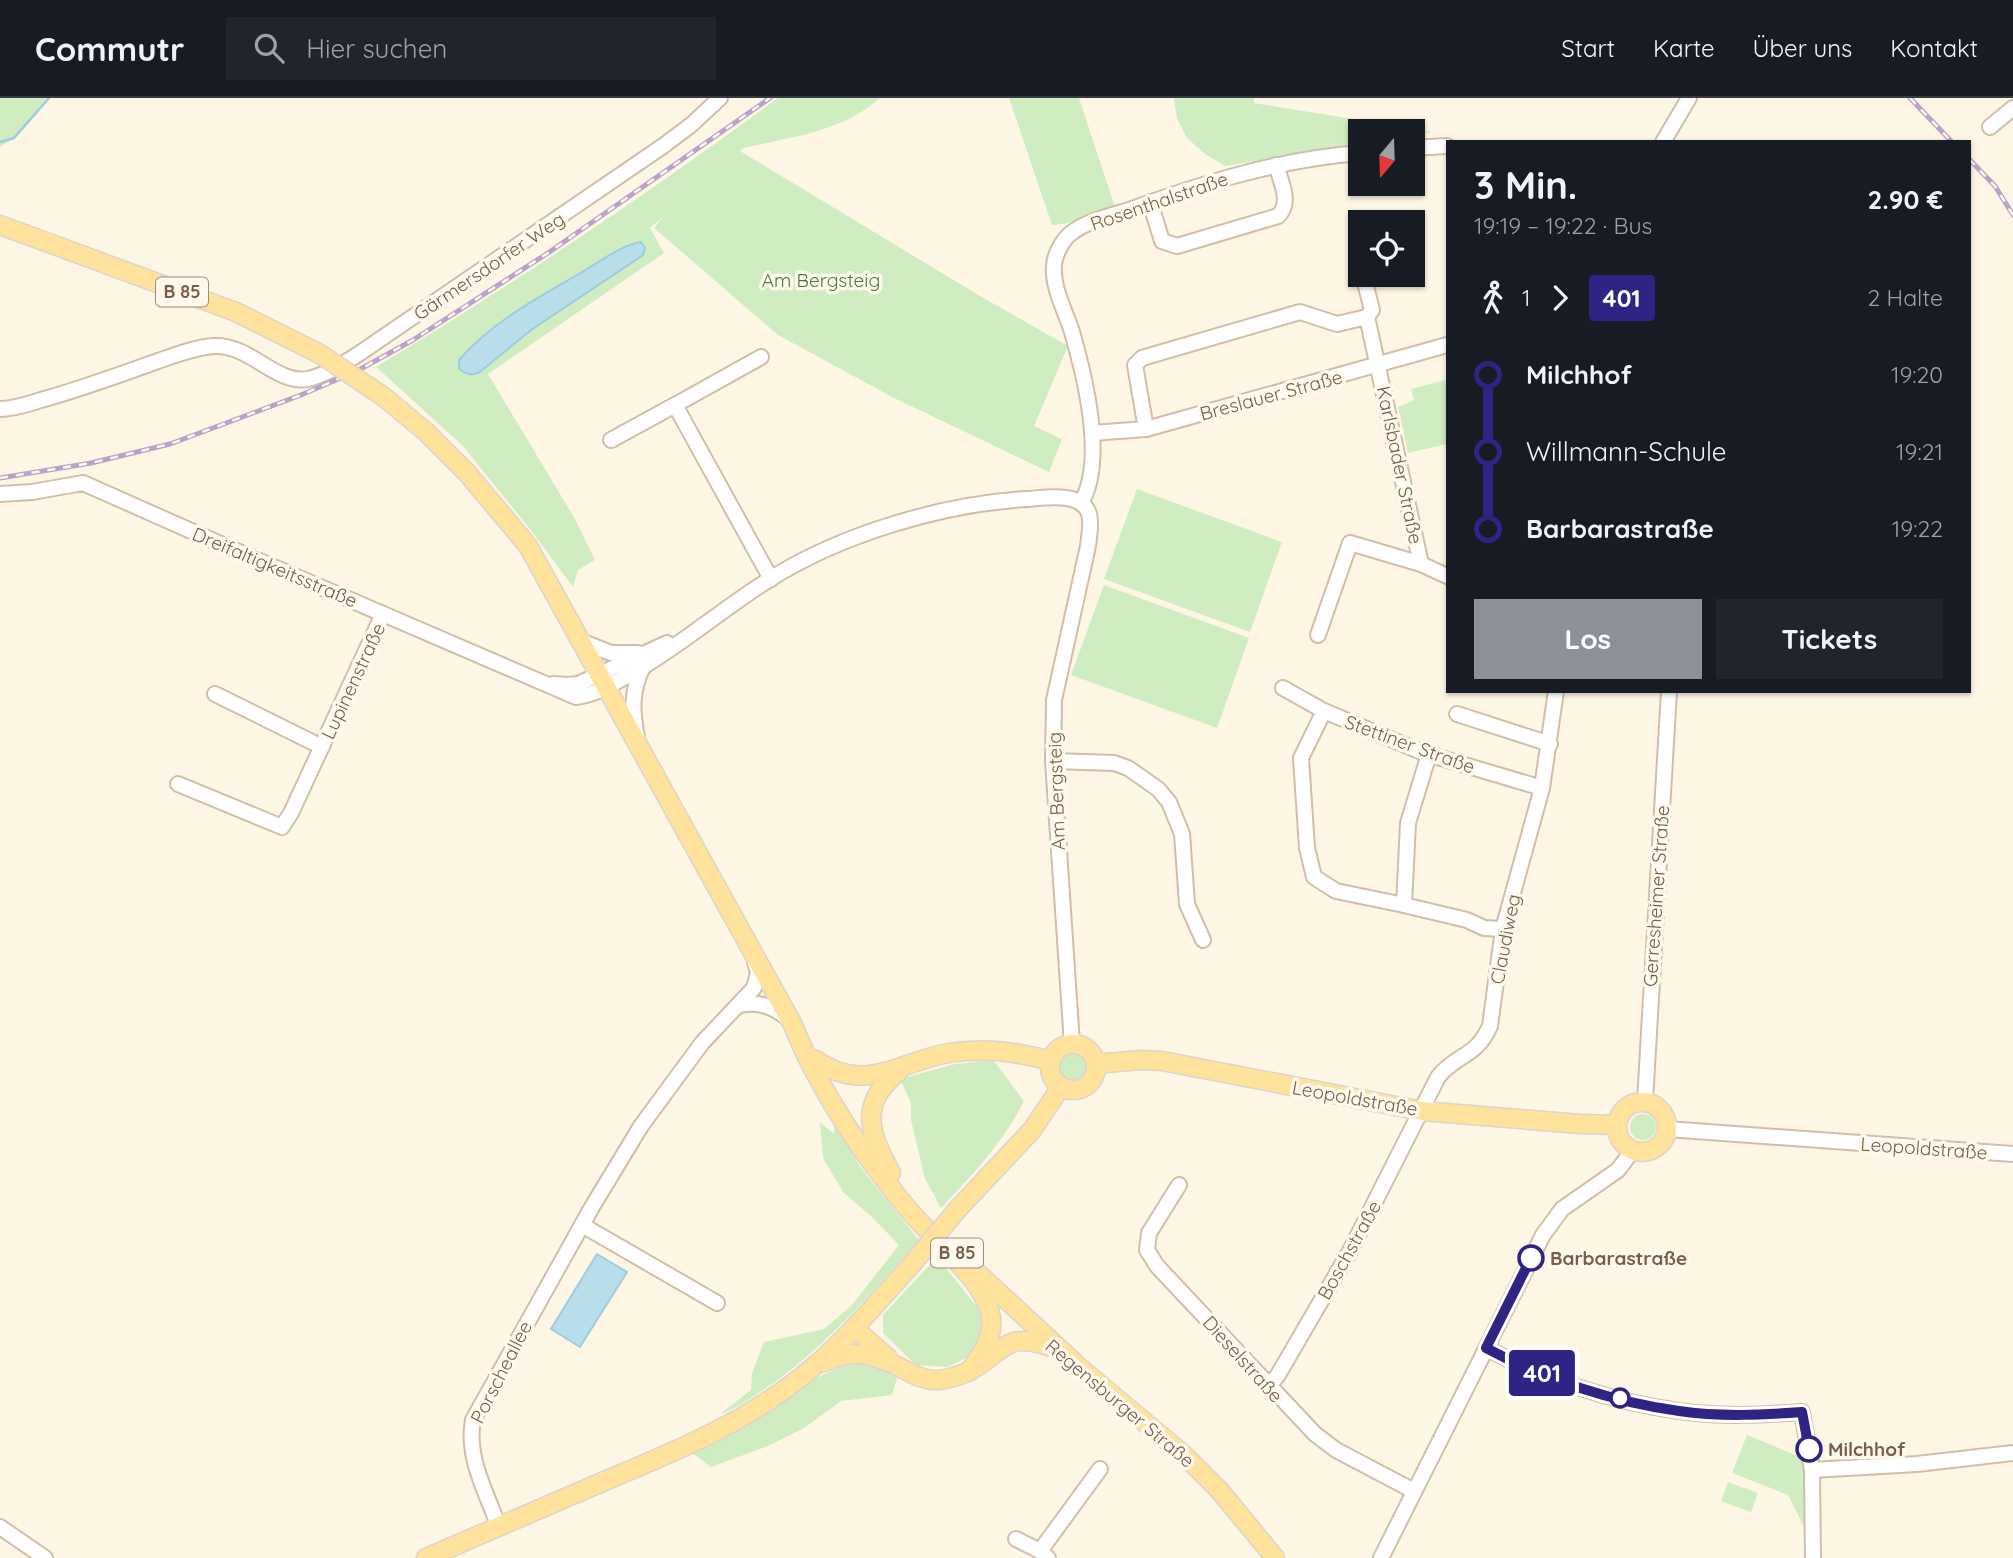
<!DOCTYPE html>
<html lang="de">
<head>
<meta charset="utf-8">
<style>
  body { margin:0; font-family:Quicksand,sans-serif; background:#20242c; color:#f1f3f6; height:100vh; display:flex; flex-direction:column; font-size:26px; white-space:nowrap }
  * { box-sizing:border-box; margin:0 }
  p { font-size:23px; color:#9ea1a6 }
  .icon { flex:none; width:38px; height:38px; fill:none; stroke:currentColor; stroke-width:2; stroke-linecap:round; stroke-linejoin:round }
  .map { position:relative; flex:1; overflow:hidden }
  .panel { position:absolute; left:1446px; top:42px; width:525px; height:553px; display:flex; flex-direction:column; background:#171b24; border-radius:0px; box-shadow:0 2px 5px #0004 }
  .panel>* { flex:none }
  .badge { padding:0 14px; border-radius:5px; font-size:24px; line-height:46px }
  .needle { width:46px; rotate:199deg }
  .fabs { position:absolute; left:1348px; top:21px; display:grid; gap:14px }
  .fabs a { display:grid; place-items:center; width:77px; height:77px; border-radius:0px; background:#171b24; box-shadow:0 2px 5px #0004; font-size:35px }
  .map>.badge { position:absolute; translate:-50% -50%; box-shadow:0 0 0 4px #fff }
  .legs { display:flex; align-items:center; gap:10px; height:77px; padding:0 28px; font-size:23px }
  .legs p { margin-inline-start:auto }
  .head { display:flex; align-items:center; justify-content:space-between; height:119px; padding:0 28px }
  h1 { font-size:38px; font-weight:800; line-height:52px }
  .cta { display:flex; gap:14px; margin-top:auto; padding:14px 28px }
  .cta a { flex:1; height:80px; border-radius:0px; background:#8c9099; color:#fff; font-size:28px; font-weight:800; line-height:80px; text-align:center }
  .cta a+a { background:#20242c; color:#f1f3f6 }
  ul { padding:0 28px; list-style:none }
  li { display:flex; align-items:center; gap:24px; height:77px; font-size:26px }
  li i { display:grid; place-items:center; width:10px; height:100%; margin:0 9px; background:currentColor }
  li i::after { content:''; width:18px; height:18px; margin:-9px; border:5px solid; border-radius:50%; background:#171b24 }
  li p { margin-inline-start:auto }
  li:first-child i { background:linear-gradient(#0000 50%,currentColor 0) }
  li:last-child i { background:linear-gradient(currentColor 50%,#0000 0) }
  header { display:flex; align-items:center; gap:42px; box-sizing:border-box; height:98px; padding:0 35px; background:#171b24; border-bottom:2px solid #363941 }
  header strong { font-size:33px }
  nav { display:flex; gap:38px; margin-inline-start:auto; font-size:24px }
  .search { width:490px; height:63px; background:#20242c; display:flex; align-items:center; gap:18px; box-sizing:border-box; padding:0 24px; border-radius:0px; color:#9ea1a6; font-size:26px }
  .map>svg:first-child { display:block }
  .green { fill:#d0edc2 }
  .water { fill:#b8deea; stroke:#9dcddc; stroke-width:2 }
  .lines { fill:none; stroke-linecap:round; stroke-linejoin:round }
  .stream { stroke:#9dcddc; stroke-width:2.5 }
  .minor-casing { stroke:#d1beaa; stroke-width:18 }
  .major-casing { stroke:#dcd5cf; stroke-width:21 }
  .minor { stroke:#fff; stroke-width:14 }
  .major { stroke:#ffe29b; stroke-width:18 }
  .rail-casing { stroke:#baa2c9; stroke-width:5 }
  .rail { stroke:#fff9ed; stroke-width:2.5; stroke-dasharray:8; stroke-linecap:butt }
  .major-bridge-casing { stroke:#dcd5cf; stroke-width:21; stroke-linecap:butt }
  .major-bridge { stroke:#ffe29b; stroke-width:18 }
  .line-1-casing { stroke:#fff; stroke-width:16 }
  .line-1 { stroke:#2f2483; stroke-width:10 }
  .stop-1-dot { fill:#fff; stroke:#2f2483; stroke-width:3.5 }
  .labels { text-anchor:middle; stroke-width:7; stroke-linejoin:round; paint-order:stroke }
  .shield { fill:#fff9ed; stroke:#a18c7a; stroke-width:2 }
  .shield-label { font-size:18px; font-weight:bold; fill:#795d48 }
  .street-label { font-size:19px; fill:#795d48; stroke:#fff9ed }
  .park-label { font-size:19px; fill:#497a3c; stroke:#fff9ed }
  .stop-label { font-size:19px; font-weight:bold; fill:#795d48; stroke:#fff9ed; text-anchor:start }
</style>
</head>
<body>
<header>
<strong>Commutr</strong>
<div class="search"><svg class="icon" aria-label="search" viewBox="0 0 24 24"><circle cx="10" cy="10" r="6"/><path d="M15 15l6 6"/></svg>Hier suchen</div>
<nav><a>Start</a><a>Karte</a><a>Über uns</a><a>Kontakt</a></nav>
</header>
<div class="map">
<svg width="2013" height="1460" viewBox="0 0 2013 1460">
  <rect width="100%" height="100%" fill="#fef6e5"/>
  <!-- green -->
  <g class="green">
    <path d="M0,0H47L14,40L0,49Z"/>
    <path d="M778,0H880C844,33 789,40 743,50L740,53L980,198L1068,248L1034,328L1062,341L1049,374L892,299L778,237L654,130L664,118L650,130L664,155L488,276L575,421L595,462L578,472L573,489L530,431L462,347L376,269C514,186 649,95 778,0Z"/>
    <path d="M1009,0H1079L1115,109L1064,126L1052,127Z"/>
    <path d="M1174,0H1254V5L1433,34L1412,37V33H1360V46L1225,68L1205,56L1187,40L1177,21Z"/>
    <path d="M1445,282L1447,292V346L1408,355L1398,309L1414,302L1411,291Z"/>
    <path d="M1137,391L1282,444L1250,534L1104,481Z"/>
    <path d="M1104,487L1249,540L1217,630L1071,577Z"/>
    <circle cx="1072" cy="970" r="17"/>
    <path d="M993,962L1024,1003C1004,1044 972,1077 941,1110L925,1081L911,1022V1005L900,981L955,966Z"/>
    <circle cx="1643" cy="1029" r="13"/>
    <path d="M835,1022L860,1069L919,1142C871,1196 823,1252 762,1293C748,1302 736,1311 720,1316L751,1292L752,1275L764,1244L824,1231L852,1207L899,1147L873,1120L843,1094L823,1060L820,1024L834,1036Z"/>
    <path d="M937,1159L978,1210L984,1234L973,1257L947,1269L916,1267L883,1235V1217Z"/>
    <path d="M850,1264L883,1270L897,1280L892,1297L841,1303L804,1330L768,1348L711,1369L691,1354L806,1285Z"/>
    <path d="M1747,1337L1803,1360L1805,1431L1788,1397L1732,1375Z"/>
    <path d="M1728,1384L1758,1395L1751,1414L1721,1403Z"/>
  </g>
  <!-- water -->
  <g class="water">
    <path d="M641,144L645,150L643,157L531,232L480,274C471,278 467,277 459,271V262C493,222 544,197 587,171C604,161 622,147 641,144Z"/>
    <path d="M597,1156L627,1174L580,1249L551,1231Z"/>
  </g>
  <g class="lines">
    <!-- stream -->
    <path class="stream" d="M0,44L14,40L49,0"/>
    <defs>
      <g id="minor">
        <path d="M1990,29L2013,10"/>
        <path d="M1663,44L1689,0"/>
        <path d="M1412,50L1447,48"/>
        <path d="M1150,104L1162,143L1177,148L1278,118C1292,105 1281,84 1276,67"/>
        <path d="M1363,177L1372,212L1367,219L1421,466"/>
        <path d="M675,307L761,259"/>
        <path d="M0,311C14,311 28,306 41,302C81,291 119,277 158,263C175,257 196,249 214,248C250,246 276,287 308,281C326,277 345,265 360,255L663,48L691,27L720,0"/>
        <path d="M1146,331L1135,267L1142,260L1300,214L1337,226L1367,219"/>
        <path d="M1092,335L1146,331L1447,247"/>
        <path d="M611,342L675,307L771,481"/>
        <path d="M0,396L32,394L83,385L225,448L576,599C595,597 613,586 629,577C679,549 722,511 770,481C842,436 942,406 1027,401C1045,400 1082,393 1089,416C1092,426 1089,437 1088,448L1054,602L1053,663L1072,946"/>
        <path d="M1081,405C1106,363 1085,279 1072,234C1066,214 1052,190 1054,168C1054,158 1062,143 1070,136C1086,123 1110,118 1129,112C1204,85 1280,61 1360,55"/>
        <path d="M1318,537L1350,445L1421,466L1447,478"/>
        <path d="M583,544L611,555H638"/>
        <path d="M553,586L568,587L578,586L667,545"/>
        <path d="M1283,590L1324,613L1424,655L1542,690"/>
        <path d="M215,596L322,649"/>
        <path d="M1324,613L1301,660L1307,750L1314,779L1336,793L1404,807"/>
        <path d="M1457,616L1550,646"/>
        <path d="M637,639C632,614 631,592 643,569"/>
        <path d="M1429,656L1408,725L1404,807L1467,822L1484,830L1503,831"/>
        <path d="M1053,663L1114,665L1128,670L1158,691L1169,704L1182,736L1187,806L1203,842"/>
        <path d="M178,686L282,729L291,715L383,516"/>
        <path d="M740,907C760,903 774,909 790,922"/>
        <path d="M1645,1003L1669,593"/>
        <path d="M1667,1031L2013,1056"/>
        <path d="M1179,1087L1149,1135L1147,1152L1157,1168L1315,1336L1336,1352L1414,1393"/>
        <path d="M582,1127L717,1205"/>
        <path d="M1486,1250C1544,1281 1613,1304 1679,1313C1720,1319 1762,1317 1802,1314L1812,1372L1813,1460"/>
        <path d="M1269,1288L1278,1277L1350,1153L1438,979C1457,955 1475,961 1490,928L1503,831L1542,690L1556,593"/>
        <path d="M1812,1372L1917,1366L2013,1355"/>
        <path d="M0,1429L45,1460"/>
        <path d="M499,1429C486,1394 466,1359 473,1322L592,1109L641,1028L702,945L754,890L758,875L755,864"/>
        <path d="M1016,1441L1040,1453L1048,1460"/>
        <path d="M1040,1453L1100,1371"/>
        <path d="M1381,1460L1543,1137L1562,1111L1618,1072L1633,1052"/>
      </g>
      <g id="major">
        <path d="M0,127L236,214L320,256"/>
        <path d="M384,299L426,334L467,375L528,448L793,927C812,976 852,1041 885,1082C897,1099 912,1116 926,1131C948,1157 986,1185 991,1220C994,1240 981,1257 970,1273"/>
        <circle cx="1073" cy="969" r="23"/>
        <path d="M816,962C865,997 900,963 949,955C984,949 1017,954 1051,963"/>
        <path d="M1096,966L1140,962L1162,963L1422,1013L1580,1026L1617,1027"/>
        <circle cx="1642" cy="1029" r="25"/>
        <path d="M891,1075C870,1035 857,1007 898,974"/>
        <path d="M957,1112L1032,1032L1061,989"/>
        <path d="M972,1170L1075,1265"/>
        <path d="M854,1230L888,1260"/>
        <path d="M1067,1259L1184,1357L1220,1393L1275,1460"/>
        <path d="M824,1264C852,1251 870,1255 897,1268C910,1274 922,1283 937,1282C953,1281 970,1274 982,1265C993,1258 1002,1248 1014,1244C1026,1241 1039,1245 1051,1249"/>
        <path d="M426,1460C486,1434 547,1408 607,1382C679,1352 753,1321 812,1270C849,1239 880,1201 912,1166"/>
      </g>
    </defs>
    <!-- minor casing -->
    <use href="#minor" class="minor-casing"/>
    <!-- major casing -->
    <use href="#major" class="major-casing"/>
    <!-- minor -->
    <use href="#minor" class="minor"/>
    <!-- major -->
    <use href="#major" class="major"/>
    <defs>
      <g id="rail">
        <path d="M1910,0L1952,44"/>
        <path d="M1969,61L1995,88L2013,117"/>
        <path d="M0,380L91,365L170,346L301,297L357,273L413,242L548,155L770,0"/>
      </g>
    </defs>
    <!-- rail casing -->
    <use href="#rail" class="rail-casing"/>
    <!-- rail -->
    <use href="#rail" class="rail"/>
    <defs>
      <g id="major-bridge">
        <path d="M320,256L384,299"/>
        <path d="M912,1166L957,1112"/>
      </g>
    </defs>
    <!-- major-bridge casing -->
    <use href="#major-bridge" class="major-bridge-casing"/>
    <!-- major-bridge -->
    <use href="#major-bridge" class="major-bridge"/>
  </g>
  <g class="lines">
    <defs>
      <path id="line-1" d="M1531,1160L1486,1250C1544,1281 1613,1304 1679,1313C1720,1319 1762,1317 1802,1314L1809,1351"/>
    </defs>
    <!-- line-1 casing -->
    <use href="#line-1" class="line-1-casing"/>
    <!-- line-1 -->
    <use href="#line-1" class="line-1"/>
  </g>
  <!-- markers -->
  <g class="stop-1-dot">
    <circle cx="1531" cy="1160" r="12"/>
    <circle cx="1620" cy="1300" r="9"/>
    <circle cx="1809" cy="1351" r="12"/>
  </g>
  <g class="labels">
    <!-- shield labels -->
    <g class="shield">
      <rect x="156" y="179.5" width="52" height="29" rx="5"/>
      <rect x="931" y="1140.5" width="52" height="29" rx="5"/>
    </g>
    <g class="shield-label">
      <text x="182" y="200">B 85</text>
      <text x="957" y="1161">B 85</text>
    </g>
    <!-- street labels -->
    <g class="street-label">
      <text transform="translate(1159 103) rotate(-19)" y="7">Rosenthalstraße</text>
      <text transform="translate(489 168) rotate(-34)" y="7">Gärmersdorfer Weg</text>
      <text transform="translate(1271 297) rotate(-15)" y="7">Breslauer Straße</text>
      <text transform="translate(1400 367) rotate(78)" y="7">Karlsbader Straße</text>
      <text transform="translate(275 469) rotate(23)" y="7">Dreifaltigkeitsstraße</text>
      <text transform="translate(353 583) rotate(-65)" y="7">Lupinenstraße</text>
      <text transform="translate(1410 646) rotate(20)" y="7">Stettiner Straße</text>
      <text transform="translate(1056 693) rotate(-92)" y="7">Am Bergsteig</text>
      <text transform="translate(1656 798) rotate(-86)" y="7">Gerresheimer Straße</text>
      <text transform="translate(1505 841) rotate(-79)" y="7">Claudiweg</text>
      <text transform="translate(1355 1000) rotate(10)" y="7">Leopoldstraße</text>
      <text transform="translate(1924 1050) rotate(4)" y="7">Leopoldstraße</text>
      <text transform="translate(1349 1152) rotate(-61)" y="7">Boschstraße</text>
      <text transform="translate(1243 1261) rotate(48)" y="7">Dieselstraße</text>
      <text transform="translate(501 1274) rotate(-63)" y="7">Porscheallee</text>
      <text transform="translate(1120 1305) rotate(40)" y="7">Regensburger Straße</text>
    </g>
    <!-- park labels -->
    <g class="park-label">
      <text x="821" y="189">Am Bergsteig</text>
    </g>
    <!-- stop labels -->
    <g class="stop-label">
      <text x="1550" y="1167">Barbarastraße</text>
      <text x="1828" y="1358">Milchhof</text>
    </g>
  </g>
</svg>
<div class="fabs">
<a><svg class="needle" viewBox="-14 -14 28 28"><path d="M0-13l5 13h-10z" fill="#e53935"/><path d="M0 13l5-13h-10z" fill="#9ea1a6"/></svg></a>
<a><svg class="icon" aria-label="locate" viewBox="0 0 24 24"><circle cx="12" cy="12" r="6"/><path d="M12 2v4M12 18v4M2 12h4M18 12h4"/></svg></a>
</div>
<b class="badge" style="left:1542px;top:1275px;background:#2f2483;color:#fff">401</b>
<section class="panel">
<div class="head"><div><h1>3 Min.</h1><p>19:19 – 19:22 · Bus</p></div><b>2.90 €</b></div>
<div class="legs"><svg class="icon" aria-label="walk" viewBox="0 0 24 24"><circle cx="13" cy="4" r="2"/><path d="M13 8l-2 6 4 7M11 14l-3 7M7 12l3-4h3l4 4"/></svg>1<svg class="icon" aria-label="forward" viewBox="0 0 24 24"><path d="M9 5l7 7-7 7"/></svg><b class="badge" style="background:#2f2483;color:#fff">401</b><p>2 Halte</p></div>
<ul>
<li><i style="color:#2f2483"></i><b>Milchhof</b><p>19:20</p></li>
<li><i style="color:#2f2483"></i><span>Willmann-Schule</span><p>19:21</p></li>
<li><i style="color:#2f2483"></i><b>Barbarastraße</b><p>19:22</p></li>
</ul>
<div class="cta"><a>Los</a><a>Tickets</a></div>
</section>
</div>
</body>
</html>
